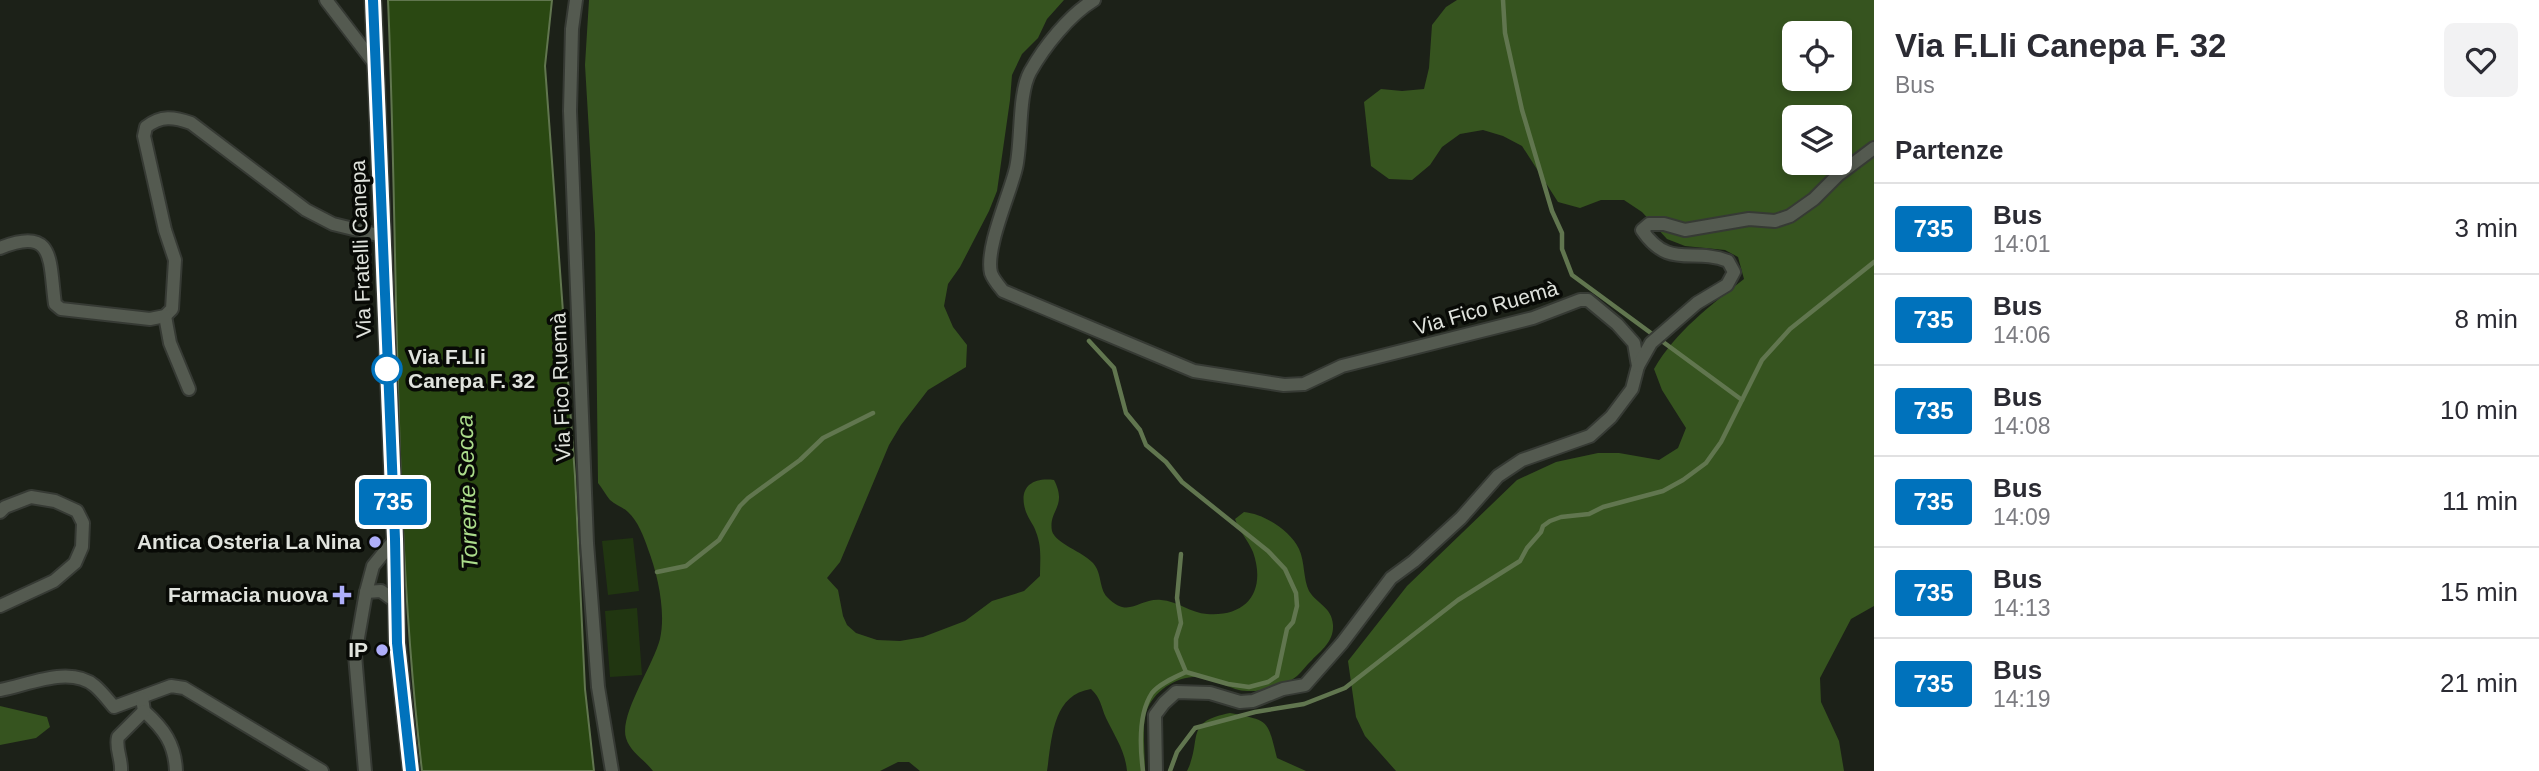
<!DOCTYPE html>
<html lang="it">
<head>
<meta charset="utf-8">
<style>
  body { margin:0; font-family:Arial,sans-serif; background:#f2f2f3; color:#2b2b33; height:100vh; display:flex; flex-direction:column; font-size:26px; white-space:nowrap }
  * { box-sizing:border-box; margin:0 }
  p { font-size:23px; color:#7c7c81 }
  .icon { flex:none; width:38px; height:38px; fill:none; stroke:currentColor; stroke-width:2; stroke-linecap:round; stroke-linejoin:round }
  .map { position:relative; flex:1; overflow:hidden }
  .side { display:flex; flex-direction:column; background:#fff; width:665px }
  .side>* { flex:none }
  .badge { padding:0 14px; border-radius:5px; font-size:24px; line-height:46px }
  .buttons { position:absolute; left:1782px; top:21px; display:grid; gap:14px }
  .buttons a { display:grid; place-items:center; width:70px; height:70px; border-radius:10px; background:#fff; box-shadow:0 4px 10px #0003; font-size:35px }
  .map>.badge { position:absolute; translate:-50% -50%; box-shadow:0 0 0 4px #fff }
  h2 { padding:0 21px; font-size:26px; line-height:63px }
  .round { display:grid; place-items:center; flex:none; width:74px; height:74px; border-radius:10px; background:#f2f2f3 }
  .summary { display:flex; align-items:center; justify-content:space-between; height:119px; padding:0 21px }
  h1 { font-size:33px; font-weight:700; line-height:52px }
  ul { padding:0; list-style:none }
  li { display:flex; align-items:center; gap:21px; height:91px; padding:0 21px; border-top:2px solid #e1e1e2 }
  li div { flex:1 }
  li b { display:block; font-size:26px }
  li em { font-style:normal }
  li .badge { min-width:77px; font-weight:700; text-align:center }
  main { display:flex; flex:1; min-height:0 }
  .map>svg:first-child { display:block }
  .green { fill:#213611 }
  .forest { fill:#36541f; fill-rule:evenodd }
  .water { fill:#2a4812; stroke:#61764f; stroke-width:2 }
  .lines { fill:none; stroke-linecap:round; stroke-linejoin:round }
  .stream { stroke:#61764f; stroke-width:4.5 }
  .street-casing { stroke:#363a34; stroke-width:16 }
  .secondary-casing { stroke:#363a34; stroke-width:19 }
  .street { stroke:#545a50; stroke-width:12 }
  .secondary { stroke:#545a50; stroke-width:16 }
  .line-casing { stroke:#fff; stroke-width:16 }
  .line { stroke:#0072bc; stroke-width:10 }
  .stop-dot { fill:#fff; stroke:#0072bc; stroke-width:3.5 }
  .poi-dot { fill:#aeaefa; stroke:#080a06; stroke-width:2.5 }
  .labels { text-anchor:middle; stroke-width:7; stroke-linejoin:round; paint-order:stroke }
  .street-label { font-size:21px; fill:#e0e3dd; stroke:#080a06 }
  .stop-label { font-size:21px; font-weight:bold; fill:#e0e3dd; stroke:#080a06; text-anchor:start }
  .poi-label { font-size:21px; font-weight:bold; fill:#e0e3dd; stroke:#080a06; text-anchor:end }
  .water-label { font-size:23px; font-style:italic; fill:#abdc8b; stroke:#080a06 }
</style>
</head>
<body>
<main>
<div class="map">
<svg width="1874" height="771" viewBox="0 0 1874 771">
  <rect width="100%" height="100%" fill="#1c2118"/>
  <!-- green -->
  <g class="green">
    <path d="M633,538L639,591L608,595L602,541Z"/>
    <path d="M637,608L642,675L610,677L605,611Z"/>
  </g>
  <!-- forest -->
  <g class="forest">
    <path d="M589,0H1064L1047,19L1038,38L1022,54L1012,75L1010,100L997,191L989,211L960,267L948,284L944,306L953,327L967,345L966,367L928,390L901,425L889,445L840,562L827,578L838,590L843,616L847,625L856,633L877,640L900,641L923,637L965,621L992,601L1024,591L1040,576C1040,560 1042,547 1036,532C1034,525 1029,520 1026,512C1018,489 1030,477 1054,480C1068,507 1048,510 1052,531C1055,543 1083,552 1093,563C1102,573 1099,588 1107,597C1129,620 1138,598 1161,600C1177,601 1191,613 1207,614C1249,617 1266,589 1253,552C1248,540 1239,531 1235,519L1244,512C1264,514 1290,530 1299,549C1305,562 1303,579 1309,591C1317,604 1332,607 1333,625C1334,641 1322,650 1312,660C1306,665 1303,671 1297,676C1285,686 1262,692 1247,691C1231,691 1216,678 1201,677C1178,675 1154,690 1146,712C1142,725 1145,756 1145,771H1127C1125,750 1115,737 1106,718C1101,707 1101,698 1091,689C1052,695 1052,739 1047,771H920L909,762H898L880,771H653C645,760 630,752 626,738C619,715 653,666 660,639C666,612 658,575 648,549C644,537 638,521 628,512C623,507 615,505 610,500C606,495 602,488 598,483L595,233L585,65Z"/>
    <path d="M1457,0H1874V606L1851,619L1820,678L1821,702L1839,741L1844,771H1396L1365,736L1356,717L1348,661L1407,586L1517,480L1556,462L1598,453H1619L1659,460L1678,448L1686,428L1662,390L1654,369C1676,331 1710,306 1744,279L1738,257L1725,250L1685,246L1667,239L1642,212L1624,200H1601L1580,208L1558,202L1522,146L1503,136L1483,130L1460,134L1442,147L1430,165L1412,180L1389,179L1371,166L1364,102L1381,89L1402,91L1424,89L1429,68L1432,25L1446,7ZM1794,33H1839V79H1794ZM1794,117H1839V163H1794Z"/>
    <path d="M0,706L47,717L50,727L36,738L0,745Z"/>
    <path d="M1230,713C1270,721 1267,719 1277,758L1306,771H1187C1203,739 1183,722 1230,713Z"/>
  </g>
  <!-- water -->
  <path class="water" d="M388,0H552L545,66L575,476L585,689L594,771H422C392,515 399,257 388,0Z"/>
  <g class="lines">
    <!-- stream -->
    <g class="stream">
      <path d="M1503,0L1505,33L1522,110L1552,211L1562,233V249L1572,275L1742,400"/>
      <path d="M1089,341L1114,368L1126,413L1140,430L1146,445L1166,462L1182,482L1268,551L1285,569L1296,593L1297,606L1293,622L1287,629L1277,676L1268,682L1249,687L1228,684L1186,672C1175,677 1159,684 1152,693C1138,714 1140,748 1143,771"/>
      <path d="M1181,554L1177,598L1181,623L1176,639V648L1186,672"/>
      <path d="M657,572L686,566L719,540L740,506L748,498L800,460L823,438L873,413"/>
      <path d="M1170,771L1177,752L1195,728L1255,712L1304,704L1345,688L1458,600L1520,561L1527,548L1541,532L1543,526L1550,521L1561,517L1589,514L1603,507L1663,491L1683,480L1706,463L1721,442L1762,360L1790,329L1874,262"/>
    </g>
    <defs>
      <g id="street">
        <path d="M326,0L375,64"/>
        <path d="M576,0L572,29L570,111L587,543L598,687L612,771"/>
        <path d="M1094,0C1069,15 1044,47 1030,72C1018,94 1022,142 1016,168C1010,194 985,248 991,273C993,279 999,286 1003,291L1194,371L1284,385L1304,384L1342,366L1533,318L1580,300H1588L1617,324L1634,343L1638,366L1632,389L1611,417L1590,436L1522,460L1498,476L1461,518L1414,561L1391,578L1342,643L1305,685L1283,689L1253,701L1240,702L1210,693L1176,692L1164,703L1155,715L1156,771"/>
        <path d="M0,248C56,225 49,262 55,304L61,309L150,319L165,316L172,309L175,260L165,230L144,136L146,127C161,115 174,117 191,123L306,210L333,224L382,236"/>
        <path d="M165,316L170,343L189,389"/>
        <path d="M1638,366L1651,343L1697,303L1727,285L1734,272L1728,261C1692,247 1669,270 1642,230L1649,224H1664L1685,230L1749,219L1775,221L1790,216L1814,199L1838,175L1874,148"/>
        <path d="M0,512L5,507L31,497L55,501L77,511L83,523L82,547L75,563L54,581L0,606"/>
        <path d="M366,592L381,591L395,601"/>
        <path d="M0,690C28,685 70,665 95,686C102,692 108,700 114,707L171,686L184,688L322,771"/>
        <path d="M142,698L144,711C164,729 175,744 176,771"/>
        <path d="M121,771C122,759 115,748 118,737L144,711"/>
        <path d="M365,771L355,655L366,592L373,566L395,539"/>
      </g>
      <path id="secondary" d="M373,0L395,539L397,643L411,771"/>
    </defs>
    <!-- street casing -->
    <use href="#street" class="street-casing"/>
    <!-- secondary casing -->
    <use href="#secondary" class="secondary-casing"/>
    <!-- street -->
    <use href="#street" class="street"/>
    <!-- secondary -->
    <use href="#secondary" class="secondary"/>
  </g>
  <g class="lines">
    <defs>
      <path id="line" d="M373,0L395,539L397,643L411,771"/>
    </defs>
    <!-- line casing -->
    <use href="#line" class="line-casing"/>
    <!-- line -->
    <use href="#line" class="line"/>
  </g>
  <!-- markers -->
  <circle class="stop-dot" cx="387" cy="369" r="14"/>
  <g class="poi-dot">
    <circle cx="375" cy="542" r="7"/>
    <path d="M338.5 584.5h7v7h7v7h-7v7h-7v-7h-7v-7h7z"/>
    <circle cx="382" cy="650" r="7"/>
  </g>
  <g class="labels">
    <!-- street labels -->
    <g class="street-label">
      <text transform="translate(361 249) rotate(-92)" y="7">Via Fratelli Canepa</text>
      <text transform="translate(1486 308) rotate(-16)" y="7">Via Fico Ruemà</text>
      <text transform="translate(561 387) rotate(-92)" y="7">Via Fico Ruemà</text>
    </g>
    <!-- stop labels -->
    <g class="stop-label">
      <text x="408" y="364">Via F.Lli<tspan x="408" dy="24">Canepa F. 32</tspan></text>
    </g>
    <!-- poi labels -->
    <g class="poi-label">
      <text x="361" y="549">Antica Osteria La Nina</text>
      <text x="328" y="602">Farmacia nuova</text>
      <text x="368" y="657">IP</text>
    </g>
    <!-- water labels -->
    <g class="water-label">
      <text transform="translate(467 492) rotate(-92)" y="8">Torrente Secca</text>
    </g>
  </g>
</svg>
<div class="buttons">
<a><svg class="icon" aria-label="locate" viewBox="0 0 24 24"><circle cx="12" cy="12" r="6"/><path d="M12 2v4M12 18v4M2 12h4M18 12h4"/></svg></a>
<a><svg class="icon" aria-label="layers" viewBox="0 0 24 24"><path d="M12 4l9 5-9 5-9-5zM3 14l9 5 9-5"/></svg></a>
</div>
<b class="badge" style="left:393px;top:502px;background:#0072bc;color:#fff">735</b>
</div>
<section class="side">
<div class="summary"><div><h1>Via F.Lli Canepa F. 32</h1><p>Bus</p></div><a class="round"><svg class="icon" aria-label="heart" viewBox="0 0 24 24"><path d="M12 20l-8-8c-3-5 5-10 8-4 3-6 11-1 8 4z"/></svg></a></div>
<h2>Partenze</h2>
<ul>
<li><span class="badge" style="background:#0072bc;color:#fff">735</span><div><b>Bus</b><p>14:01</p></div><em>3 min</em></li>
<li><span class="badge" style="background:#0072bc;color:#fff">735</span><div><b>Bus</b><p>14:06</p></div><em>8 min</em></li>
<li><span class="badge" style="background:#0072bc;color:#fff">735</span><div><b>Bus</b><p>14:08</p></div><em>10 min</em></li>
<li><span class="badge" style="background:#0072bc;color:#fff">735</span><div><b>Bus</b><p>14:09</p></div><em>11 min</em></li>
<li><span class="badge" style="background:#0072bc;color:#fff">735</span><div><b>Bus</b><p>14:13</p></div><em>15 min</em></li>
<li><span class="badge" style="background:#0072bc;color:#fff">735</span><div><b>Bus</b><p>14:19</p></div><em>21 min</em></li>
</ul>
</section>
</main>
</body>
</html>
